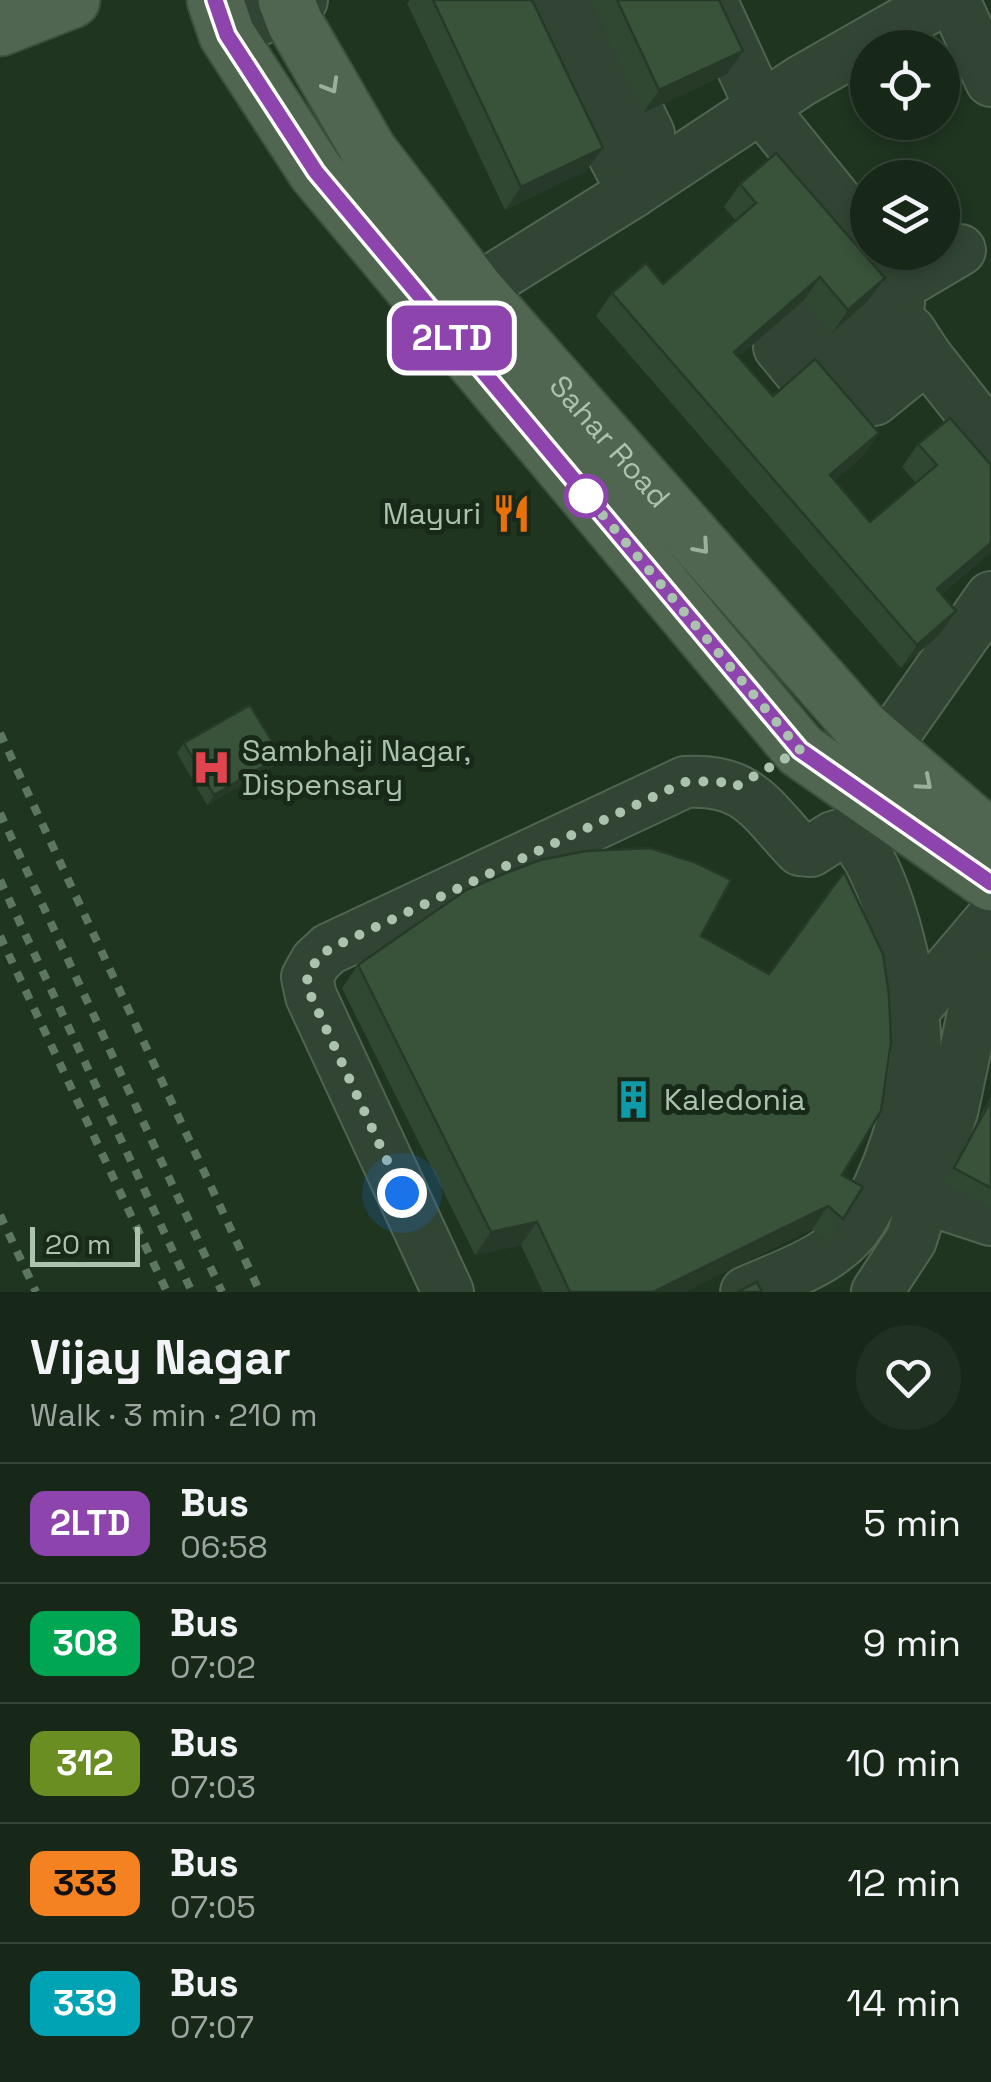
<!DOCTYPE html>
<html lang="en">
<head>
<meta charset="utf-8">
<style>
  body { margin:0; font-family:"Space Grotesk",sans-serif; background:#203021; color:#f1f3f6; height:100vh; display:flex; flex-direction:column; font-size:38px; white-space:nowrap }
  * { box-sizing:border-box; margin:0 }
  p { font-size:32px; color:#9ea6a2 }
  .icon { flex:none; width:55px; height:55px; fill:none; stroke:currentColor; stroke-width:2; stroke-linecap:round; stroke-linejoin:round }
  .map { position:relative; height:1292px; overflow:hidden }
  .side { display:flex; flex-direction:column; background:#172818; flex:1 }
  .side>* { flex:none }
  .badge { padding:0 20px; border-radius:15px; font-size:35px; line-height:65px }
  .tools { position:absolute; left:850px; top:30px; display:grid; gap:20px }
  .tools a { display:grid; place-items:center; width:110px; height:110px; border-radius:50%; background:#172818; box-shadow:0 5px 15px #0003,0 0 0 2px #364437; font-size:50px }
  .scale { position:absolute; left:30px; bottom:25px; width:110px; box-sizing:border-box; padding-left:10px; border:5px solid #abc3ae; border-top:0; font-size:28px; line-height:35px; white-space:nowrap; color:#abc3ae; -webkit-text-stroke:8px #182919; paint-order:stroke }
  .you { position:absolute; width:50px; height:50px; margin:-25px; border:8px solid #fff; border-radius:50%; background:#1a73e8; box-shadow:0 0 0 15px #1a73e833 }
  .map>.badge { position:absolute; translate:-50% -50%; box-shadow:0 0 0 5px #fff }
  .round { display:grid; place-items:center; flex:none; width:105px; height:105px; border-radius:52px; background:#203021 }
  .headline { display:flex; align-items:center; justify-content:space-between; height:170px; padding:0 30px }
  h1 { font-size:48px; font-weight:700; line-height:75px }
  ul { padding:0; list-style:none }
  li { display:flex; align-items:center; gap:30px; height:120px; padding:0 30px; border-top:2px solid #364437 }
  li div { flex:1 }
  li b { display:block; font-size:38px }
  li em { font-style:normal }
  li .badge { min-width:110px; font-weight:700; text-align:center }
  .map>svg:first-child { display:block }
  .lines { fill:none; stroke-linecap:round; stroke-linejoin:round }
  .minor-casing { stroke:#4f6451; stroke-width:54 }
  .major-casing { stroke:#3b4f3d; stroke-width:59 }
  .minor { stroke:#324534; stroke-width:50 }
  .major { stroke:#506651; stroke-width:55 }
  .rail { stroke:#5d765f; stroke-width:8; stroke-dasharray:10 10; stroke-linecap:butt }
  .wall { fill:#304732 }
  .shaded-wall { fill:#273a29 }
  .building { fill:#38533a; stroke:#273a29; stroke-width:2.5 }
  .oneway { stroke:#99b09b }
  .line-casing { stroke:#fff; stroke-width:22 }
  .line { stroke:#8e44ad; stroke-width:15 }
  .walk { stroke:#abc3ae; stroke-width:10; stroke-dasharray:0 18 }
  .stop-dot { fill:#fff; stroke:#8e44ad; stroke-width:5 }
  .labels { text-anchor:middle; stroke-width:10; stroke-linejoin:round; paint-order:stroke }
  .street-label { font-size:30px; fill:#abc3ae; stroke:#182919 }
  .poi-label { font-size:30px; fill:#abc3ae; stroke:#182919; text-anchor:start }
</style>
</head>
<body>
<div class="map">
<svg width="991" height="1292" viewBox="0 0 991 1292">
  <rect width="100%" height="100%" fill="#1f3520"/>
  <g class="lines">
    <defs>
      <g id="minor">
        <path d="M531,0L633,192"/>
        <path d="M584,0L649,134"/>
        <path d="M711,0L760,106L868,239"/>
        <path d="M954,0L991,81"/>
        <path d="M227,35L302,0"/>
        <path d="M899,286L960,250"/>
        <path d="M442,311L633,192L801,81L943,0"/>
        <path d="M809,318L779,347L803,376L812,379L899,304V286L878,252"/>
        <path d="M910,331L927,357L991,438"/>
        <path d="M885,338L850,368L853,378L874,400L927,357"/>
        <path d="M885,748L991,597"/>
        <path d="M914,1010L991,919"/>
        <path d="M924,1198L991,1220"/>
        <path d="M448,1292L311,996L307,977L316,961L329,949L685,782C748,778 761,809 800,850L811,851L833,837L846,833C887,854 921,1017 915,1062C908,1114 889,1175 861,1220C836,1260 786,1274 746,1292"/>
        <path d="M877,1292L911,1240L953,1108L975,1004L991,977"/>
      </g>
      <g id="major">
        <path d="M215,0L227,35L316,172L800,750L991,883"/>
        <path id="s1" d="M286,0L295,23L369,151L476,290L859,725L991,839"/>
        <path d="M0,28L72,0"/>
      </g>
    </defs>
    <!-- minor casing -->
    <use href="#minor" class="minor-casing"/>
    <!-- major casing -->
    <use href="#major" class="major-casing"/>
    <!-- minor -->
    <use href="#minor" class="minor"/>
    <!-- major -->
    <use href="#major" class="major"/>
    <!-- rail -->
    <g class="rail">
      <path d="M0,733L260,1292"/>
      <path d="M0,813L222,1292"/>
      <path d="M0,880L192,1292"/>
      <path d="M0,936L167,1292"/>
      <path d="M0,1215L36,1292"/>
    </g>
  </g>
  <!-- wall -->
  <g class="wall">
    <path d="M410,0H532L586,171L505,210L407,3Z"/>
    <path d="M590,0H719L727,74L643,113Z"/>
    <path d="M740,184L885,278L868,301L832,333L804,300L738,357L773,396L879,433L863,456L834,481L870,522L916,483L902,467L918,444L991,465V552L942,594L956,611L940,634L901,668L596,316L612,293L663,284L736,221L724,207Z"/>
    <path d="M184,743L281,756L274,766L207,805L177,753Z"/>
    <path d="M701,936L769,974L842,1175L843,1219L827,1242L812,1229L684,1292H543L521,1245L475,1255L342,988L358,965Z"/>
    <path d="M991,1096V1208L944,1183Z"/>
  </g>
  <!-- shaded-wall -->
  <g class="shaded-wall">
    <path d="M743,51L727,74L643,113L659,90Z"/>
    <path d="M603,148L586,171L505,210L521,187Z"/>
    <path d="M820,277L804,300L718,375L734,352Z"/>
    <path d="M885,278L868,301L832,333L848,310Z"/>
    <path d="M879,433L863,456L814,498L830,475Z"/>
    <path d="M991,543V552L921,612L937,589Z"/>
    <path d="M956,611L940,634L901,668L917,645Z"/>
    <path d="M281,756L274,766L207,805L214,795Z"/>
    <path d="M828,1206L812,1229L684,1292H653Z"/>
    <path d="M537,1222L521,1245L475,1255L491,1232Z"/>
  </g>
  <!-- building -->
  <g class="building">
    <path d="M433,0H532L603,148L521,187Z"/>
    <path d="M617,0H719L743,51L659,90Z"/>
    <path d="M776,153L885,278L848,310L820,277L734,352L773,396L815,359L879,433L830,475L870,522L937,465L918,444L950,418L991,465V543L937,589L956,611L917,645L612,293L646,263L663,284L756,203L740,184Z"/>
    <path d="M250,705L281,756L214,795L184,743Z"/>
    <path d="M650,848L694,862L731,880L701,936L769,974L844,872L883,954L889,995L891,1043L881,1111L842,1175L863,1187L843,1219L828,1206L653,1292H570L537,1222L491,1232L358,965L466,890L503,874L540,860L586,851Z"/>
    <path d="M991,1100V1188L954,1168Z"/>
    <path d="M757,1282L762,1292H737Z"/>
  </g>
  <!-- one-way arrows -->
  <defs><path id="oneway-chevron" d="M-2-3.5L2.5 0L-2 3.5" fill="none" stroke-width="1.6" stroke-linecap="round" stroke-linejoin="round" transform="scale(2.5)"/></defs>
  <g class="oneway">
    <use href="#oneway-chevron" transform="translate(331 86) rotate(60)"/>
    <use href="#oneway-chevron" transform="translate(702 547) rotate(49)"/>
    <use href="#oneway-chevron" transform="translate(925 783) rotate(41)"/>
  </g>
  <g class="lines">
    <defs>
      <path id="line" d="M215,0L227,35L316,172L800,750L991,883"/>
    </defs>
    <!-- line casing -->
    <use href="#line" class="line-casing"/>
    <!-- line -->
    <use href="#line" class="line"/>
    <!-- walk -->
    <path class="walk" d="M402,1193L311,996L307,978L316,961L329,949L685,782L718,781L735,787L800,750L580,488L586,496"/>
  </g>
  <!-- icons -->
  <defs>
    <symbol id="restaurant-bare" viewBox="-9 -9 18 18"><path d="M-5-6h1v4h1v-4h1v4h1v-4h1v5L-1.5 .5V6h-2V.5L-5-1ZM5-6V6H3V1.5H1.5Q1.5-4 5-6Z" fill="#e8710a" stroke="#182919" stroke-width="2.5" paint-order="stroke"/></symbol>
    <symbol id="hospital-bare" viewBox="-9 -9 18 18"><path d="M-5-5h3v3.5h4V-5h3V5h-3V1.5h-4V5h-3Z" fill="#e0444e" stroke="#182919" stroke-width="2.5" paint-order="stroke"/></symbol>
    <symbol id="building-bare" viewBox="-9 -9 18 18"><path d="M-4-6H4V6H1V3H-1V6H-4ZM-2.5-4.3h1.7v1.8h-1.7ZM.8-4.3h1.7v1.8H.8ZM-2.5-1h1.7V.8h-1.7ZM.8-1h1.7V.8H.8Z" fill="#0f9aa8" stroke="#182919" stroke-width="2.5" paint-order="stroke"/></symbol>
  </defs>
  <g fill-rule="evenodd">
    <use href="#restaurant-bare" x="484" y="486" width="55" height="55"/>
    <use href="#hospital-bare" x="184" y="740" width="55" height="55"/>
    <use href="#building-bare" x="606" y="1072" width="55" height="55"/>
  </g>
  <!-- markers -->
  <circle class="stop-dot" cx="586" cy="496" r="20"/>
  <g class="labels">
    <!-- street labels -->
    <g class="street-label">
      <text dy="10" stroke="none"><textPath href="#s1" startOffset="550">Sahar Road</textPath></text>
    </g>
    <!-- poi labels -->
    <g class="poi-label">
      <text x="481" y="524" text-anchor="end">Mayuri</text>
      <text x="242" y="761">Sambhaji Nagar,<tspan x="242" dy="34">Dispensary</tspan></text>
      <text x="664" y="1110">Kaledonia</text>
    </g>
  </g>
</svg>
<div class="tools">
<a><svg class="icon" aria-label="locate" viewBox="0 0 24 24"><circle cx="12" cy="12" r="6"/><path d="M12 2v4M12 18v4M2 12h4M18 12h4"/></svg></a>
<a><svg class="icon" aria-label="layers" viewBox="0 0 24 24"><path d="M12 4l9 5-9 5-9-5zM3 14l9 5 9-5"/></svg></a>
</div>
<div class="scale">20 m</div>
<div class="you" style="left:402px;top:1193px"></div>
<b class="badge" style="left:452px;top:338px;background:#8e44ad;color:#fff">2LTD</b>
</div>
<section class="side">
<div class="headline"><div><h1>Vijay Nagar</h1><p>Walk · 3 min · 210 m</p></div><a class="round"><svg class="icon" aria-label="heart" viewBox="0 0 24 24"><path d="M12 20l-8-8c-3-5 5-10 8-4 3-6 11-1 8 4z"/></svg></a></div>
<ul>
<li><span class="badge" style="background:#8e44ad;color:#fff">2LTD</span><div><b>Bus</b><p>06:58</p></div><em>5 min</em></li>
<li><span class="badge" style="background:#00a651;color:#fff">308</span><div><b>Bus</b><p>07:02</p></div><em>9 min</em></li>
<li><span class="badge" style="background:#6b8e23;color:#fff">312</span><div><b>Bus</b><p>07:03</p></div><em>10 min</em></li>
<li><span class="badge" style="background:#f58220;color:#111">333</span><div><b>Bus</b><p>07:05</p></div><em>12 min</em></li>
<li><span class="badge" style="background:#00a3b4;color:#fff">339</span><div><b>Bus</b><p>07:07</p></div><em>14 min</em></li>
</ul>
</section>
</body>
</html>
